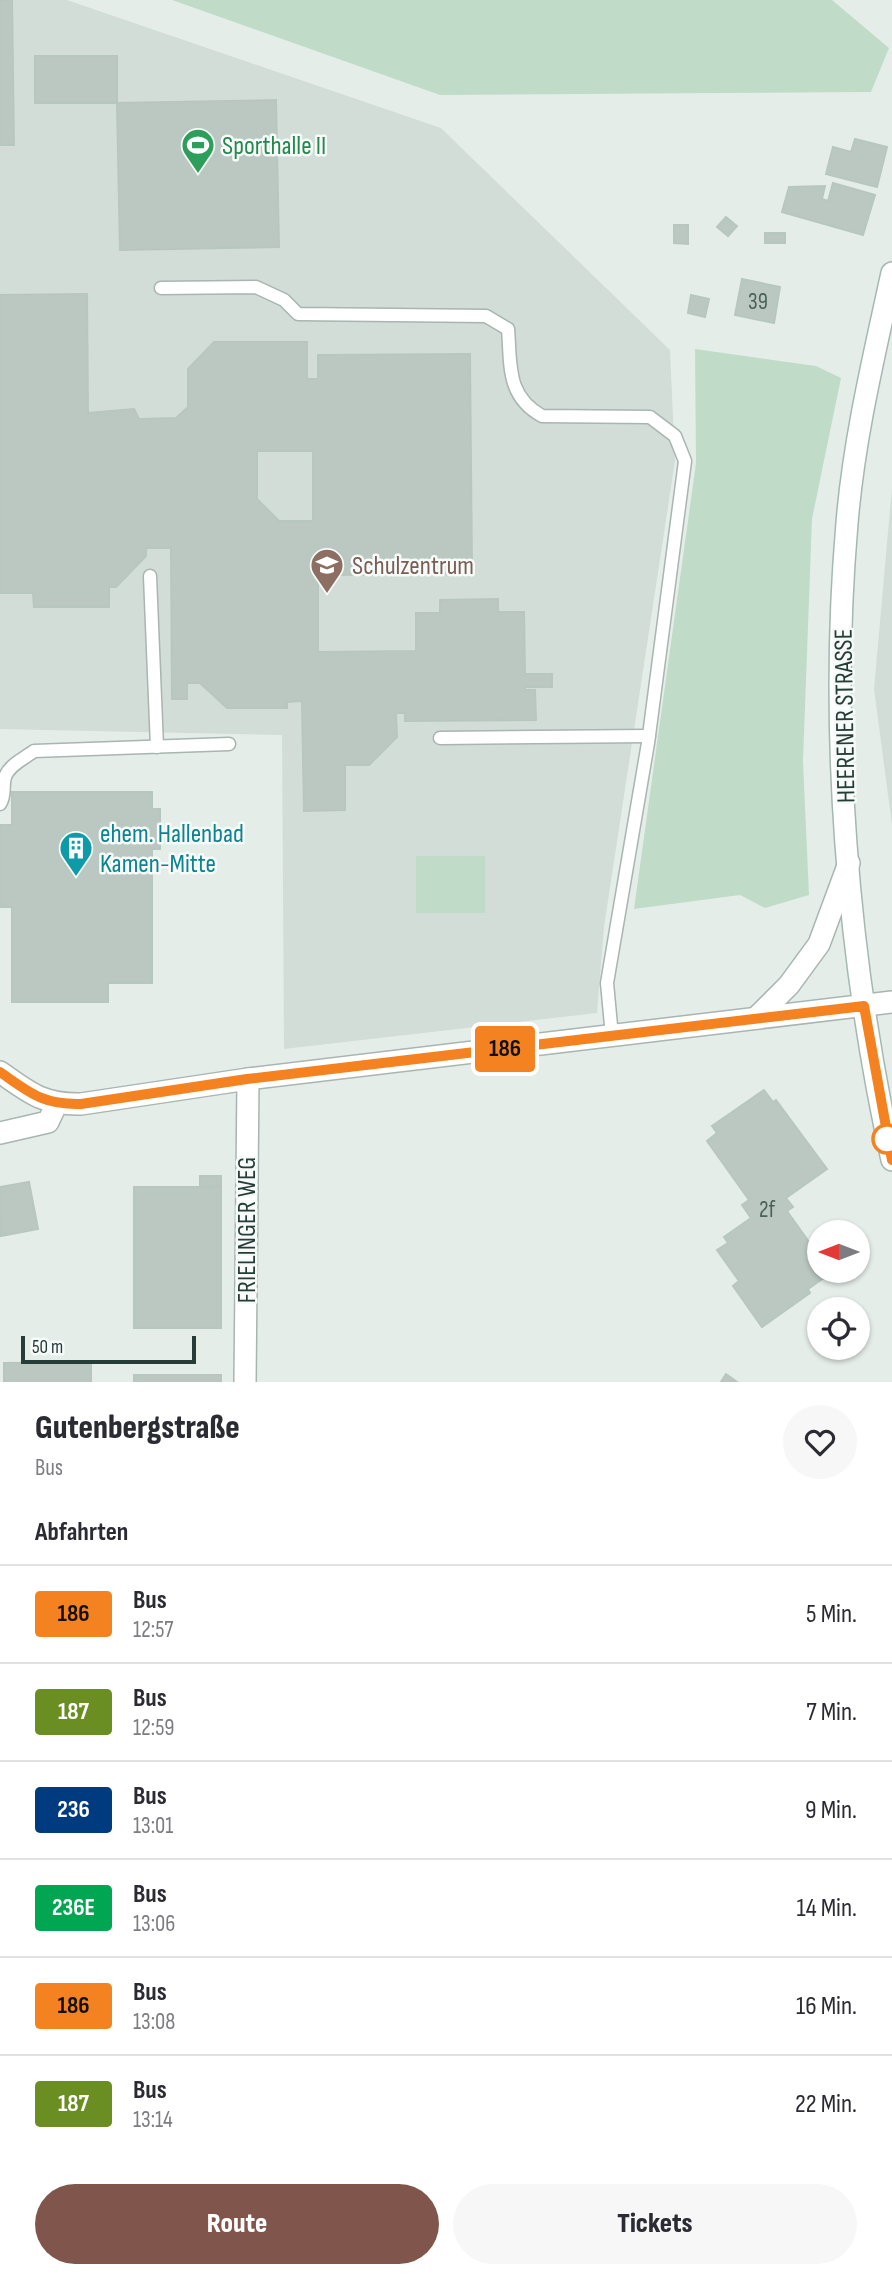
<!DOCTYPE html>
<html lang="de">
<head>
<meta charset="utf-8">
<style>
  body { margin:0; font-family:"Sofia Sans Condensed",sans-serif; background:#f7f7f7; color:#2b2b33; height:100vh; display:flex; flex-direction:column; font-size:26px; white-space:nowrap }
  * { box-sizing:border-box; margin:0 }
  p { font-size:23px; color:#7c7c81 }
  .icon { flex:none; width:38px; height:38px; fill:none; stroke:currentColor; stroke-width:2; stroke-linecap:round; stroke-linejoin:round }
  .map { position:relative; height:1382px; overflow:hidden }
  .side { display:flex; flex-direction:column; background:#fff; flex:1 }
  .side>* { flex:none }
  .badge { padding:0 14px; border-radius:5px; font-size:24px; line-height:46px }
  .needle { width:46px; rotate:270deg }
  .tools { position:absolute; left:807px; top:1220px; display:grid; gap:14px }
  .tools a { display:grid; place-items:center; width:63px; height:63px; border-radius:50%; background:#fff; box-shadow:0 2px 5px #0004; font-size:35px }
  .scale { position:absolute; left:21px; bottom:18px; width:175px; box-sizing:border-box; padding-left:7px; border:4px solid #263d37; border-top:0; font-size:19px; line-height:24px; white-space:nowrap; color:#263d37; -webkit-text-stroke:5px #f6faf8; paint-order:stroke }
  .map>.badge { position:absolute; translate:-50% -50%; box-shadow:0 0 0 4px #fff }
  h2 { padding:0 35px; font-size:26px; line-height:63px }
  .round { display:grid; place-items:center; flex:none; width:74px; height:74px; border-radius:37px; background:#f7f7f7 }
  .overview { display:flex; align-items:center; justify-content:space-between; height:119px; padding:0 35px }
  h1 { font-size:33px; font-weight:800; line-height:52px }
  .action { display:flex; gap:14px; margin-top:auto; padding:14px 35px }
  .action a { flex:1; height:80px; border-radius:42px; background:#7f554c; color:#fff; font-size:28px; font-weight:800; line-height:80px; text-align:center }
  .action a+a { background:#f7f7f7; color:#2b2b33 }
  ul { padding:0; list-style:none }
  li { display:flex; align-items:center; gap:21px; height:98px; padding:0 35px; border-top:2px solid #e1e1e2 }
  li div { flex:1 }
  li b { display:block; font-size:26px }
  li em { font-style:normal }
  li .badge { min-width:77px; font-weight:700; text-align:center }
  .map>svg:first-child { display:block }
  .built { fill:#d3ddd8 }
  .green { fill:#c0dcc8 }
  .building { fill:#bbc8c2; stroke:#b8c6c0; stroke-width:2; fill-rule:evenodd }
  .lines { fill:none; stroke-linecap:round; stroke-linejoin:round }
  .service-casing { stroke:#a8b5b0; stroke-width:15 }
  .minor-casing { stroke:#a8b5b0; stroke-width:24 }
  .secondary-casing { stroke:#a4b8b1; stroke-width:24 }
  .service { stroke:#fff; stroke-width:12 }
  .minor { stroke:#fff; stroke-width:21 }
  .secondary { stroke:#fff; stroke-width:21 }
  .line-casing { stroke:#fff; stroke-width:16 }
  .line { stroke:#f58220; stroke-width:10 }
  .stop-dot { fill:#fff; stroke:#f58220; stroke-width:3.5 }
  .labels { text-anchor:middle; stroke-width:5; stroke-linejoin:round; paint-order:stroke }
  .number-label { font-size:23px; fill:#4b605a }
  .leisure-label { font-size:26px; fill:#27864d; stroke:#f6faf8; text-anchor:start }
  .education-label { font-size:26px; fill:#785e54; stroke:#f6faf8; text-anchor:start }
  .street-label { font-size:26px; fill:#263d37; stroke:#f6faf8 }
  .culture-label { font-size:26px; fill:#0d838f; stroke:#f6faf8; text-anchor:start }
</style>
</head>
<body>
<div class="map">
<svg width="892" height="1382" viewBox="0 0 892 1382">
  <rect width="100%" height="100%" fill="#e5ede9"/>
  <!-- built -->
  <g class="built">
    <path d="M0,0H67L441,128L670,350L675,461L604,927L597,1013L284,1049L282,735L0,729Z"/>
    <path d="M892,487V825L874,689Z"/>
  </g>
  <!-- green -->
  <g class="green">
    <path d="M172,0H832L889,48L871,92L440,95Z"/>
    <path d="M695,349L816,366L841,378L812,519L803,761L809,895L765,908L740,895L634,909L696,463Z"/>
    <rect x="416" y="856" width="69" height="57"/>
  </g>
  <!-- building -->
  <g class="building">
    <path d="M0,0H12L14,145H0Z"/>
    <rect x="35" y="56" width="82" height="47"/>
    <path d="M276,100L279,247L120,250L117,103Z"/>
    <path d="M855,139L887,147L877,187L826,174L833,147L851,152Z"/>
    <path d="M833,183L875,195L863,235L782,212L789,187L825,186L822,199L828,201Z"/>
    <path d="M726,217L737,226L728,236L717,227Z"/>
    <path d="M674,225H688V244L674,243Z"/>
    <rect x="765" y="233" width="20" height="10"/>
    <path d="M742,279L780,287L774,323L735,315Z"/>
    <path d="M87,294L88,413L134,409L139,419L176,418L188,407V369L214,342H307V379H318V355L470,354L472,574L318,575V652L416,651V613H440V600L498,599V612H524L525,674H552V687H525V690H535L536,720L405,721V713H396L397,737L369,765H345V810L304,811L302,701L287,702V708H227L200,683H187V699H172L171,548H146V556L116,587H109V607H34L33,593H0V295ZM257,451H313V521H279L257,499Z"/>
    <path d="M691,295L709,299L705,317L688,313Z"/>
    <path d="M12,792H152V809H160V849H152V983H108V1002H12V907H0V825H12Z"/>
    <path d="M764,1090L773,1102L776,1100L827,1169L786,1198L793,1207L787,1211L819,1256V1270L831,1273L808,1289L810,1293L762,1327L733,1286L739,1281L717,1250L728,1243L724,1237L751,1218L742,1205L749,1200L707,1141L717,1133L712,1126Z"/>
    <rect x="200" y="1176" width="21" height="10"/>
    <path d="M29,1182L38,1229L1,1236L0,1187Z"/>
    <rect x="134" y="1187" width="87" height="141"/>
    <path d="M91,1362V1382H4V1363Z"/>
    <path d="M726,1374L737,1382H721Z"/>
    <rect x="134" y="1375" width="87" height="7"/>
  </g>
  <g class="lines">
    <defs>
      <g id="service">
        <path d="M161,288L256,287L284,300L298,314L486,316L508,329C511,365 506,396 542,416L650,417L675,436L685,461L648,743L607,983L612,1036"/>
        <path d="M150,576L157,747"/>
        <path d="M440,738L649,736"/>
        <path d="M0,804C6,795 2,787 5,777C9,765 25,758 34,751L229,744"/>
      </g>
      <g id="minor">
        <path d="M756,1018L789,985L819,944L849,863"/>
        <path d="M0,1072C30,1093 43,1105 81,1104L248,1079L892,1002"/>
        <path d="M0,1133L48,1122L56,1105"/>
        <path d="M245,1382L248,1079"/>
      </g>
      <path id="secondary" d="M892,273C874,356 854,438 847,523C829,730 847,957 892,1160"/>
    </defs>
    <!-- service casing -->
    <use href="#service" class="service-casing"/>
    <!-- minor casing -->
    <use href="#minor" class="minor-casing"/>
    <!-- secondary casing -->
    <use href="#secondary" class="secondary-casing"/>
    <!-- service -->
    <use href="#service" class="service"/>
    <!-- minor -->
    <use href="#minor" class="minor"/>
    <!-- secondary -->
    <use href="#secondary" class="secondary"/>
  </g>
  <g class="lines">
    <defs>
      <path id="line" d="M0,1072C30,1093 43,1105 81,1104L247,1079L864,1006L892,1160"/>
    </defs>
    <!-- line casing -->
    <use href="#line" class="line-casing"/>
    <!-- line -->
    <use href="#line" class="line"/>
  </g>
  <!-- icons -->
  <defs>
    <symbol id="stadium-pin" viewBox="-11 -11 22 30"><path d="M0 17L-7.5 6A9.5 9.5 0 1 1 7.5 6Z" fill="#2e9e5b" stroke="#f6faf8"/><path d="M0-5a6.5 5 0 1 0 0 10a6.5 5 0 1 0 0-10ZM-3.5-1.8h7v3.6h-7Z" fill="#fff"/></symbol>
    <symbol id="school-pin" viewBox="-11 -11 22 30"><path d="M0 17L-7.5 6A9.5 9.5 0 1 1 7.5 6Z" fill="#8d6e63" stroke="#f6faf8"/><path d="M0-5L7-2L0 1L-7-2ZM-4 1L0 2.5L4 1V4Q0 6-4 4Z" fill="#fff"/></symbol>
    <symbol id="building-pin" viewBox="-11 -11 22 30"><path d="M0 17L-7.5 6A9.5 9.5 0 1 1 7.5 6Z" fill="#0f9aa8" stroke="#f6faf8"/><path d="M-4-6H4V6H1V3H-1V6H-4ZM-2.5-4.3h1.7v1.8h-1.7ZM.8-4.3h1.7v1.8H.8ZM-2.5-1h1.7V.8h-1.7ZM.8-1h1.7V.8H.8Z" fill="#fff"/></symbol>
  </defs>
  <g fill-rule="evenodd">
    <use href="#stadium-pin" x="179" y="126" width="38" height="52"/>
    <use href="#school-pin" x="308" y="546" width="38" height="52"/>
    <use href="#building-pin" x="57" y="829" width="38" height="52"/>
  </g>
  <!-- markers -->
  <circle class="stop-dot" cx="887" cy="1139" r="14"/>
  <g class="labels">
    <!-- number labels -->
    <g class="number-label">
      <text x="758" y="309">39</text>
      <text x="767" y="1217">2f</text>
    </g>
    <!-- leisure labels -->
    <g class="leisure-label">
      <text x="222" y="154">Sporthalle II</text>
    </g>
    <!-- education labels -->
    <g class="education-label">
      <text x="352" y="574">Schulzentrum</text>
    </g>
    <!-- street labels -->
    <g class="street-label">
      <text transform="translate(844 716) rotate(-91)" y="9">HEERENER STRASSE</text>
      <text transform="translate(246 1230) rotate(-90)" y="9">FRIELINGER WEG</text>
    </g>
    <!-- culture labels -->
    <g class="culture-label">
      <text x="100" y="842">ehem. Hallenbad<tspan x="100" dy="30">Kamen-Mitte</tspan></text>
    </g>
  </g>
</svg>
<div class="tools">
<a><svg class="needle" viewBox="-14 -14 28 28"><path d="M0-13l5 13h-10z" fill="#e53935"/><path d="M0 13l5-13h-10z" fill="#7c7c81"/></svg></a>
<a><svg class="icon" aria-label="locate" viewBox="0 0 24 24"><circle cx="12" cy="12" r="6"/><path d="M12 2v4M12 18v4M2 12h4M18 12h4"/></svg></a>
</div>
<div class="scale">50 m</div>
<b class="badge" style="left:505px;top:1049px;background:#f58220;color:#111">186</b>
</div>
<section class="side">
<div class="overview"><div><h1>Gutenbergstraße</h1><p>Bus</p></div><a class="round"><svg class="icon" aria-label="heart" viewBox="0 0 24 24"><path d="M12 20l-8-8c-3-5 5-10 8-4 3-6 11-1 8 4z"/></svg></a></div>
<h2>Abfahrten</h2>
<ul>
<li><span class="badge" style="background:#f58220;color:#111">186</span><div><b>Bus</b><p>12:57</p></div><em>5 Min.</em></li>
<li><span class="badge" style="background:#6b8e23;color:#fff">187</span><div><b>Bus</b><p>12:59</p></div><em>7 Min.</em></li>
<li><span class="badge" style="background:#003b80;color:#fff">236</span><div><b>Bus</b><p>13:01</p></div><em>9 Min.</em></li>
<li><span class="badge" style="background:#00a651;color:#fff">236E</span><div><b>Bus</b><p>13:06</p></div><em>14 Min.</em></li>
<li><span class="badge" style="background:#f58220;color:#111">186</span><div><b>Bus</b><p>13:08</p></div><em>16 Min.</em></li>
<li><span class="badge" style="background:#6b8e23;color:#fff">187</span><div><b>Bus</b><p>13:14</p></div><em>22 Min.</em></li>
</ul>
<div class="action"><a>Route</a><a>Tickets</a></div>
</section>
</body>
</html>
